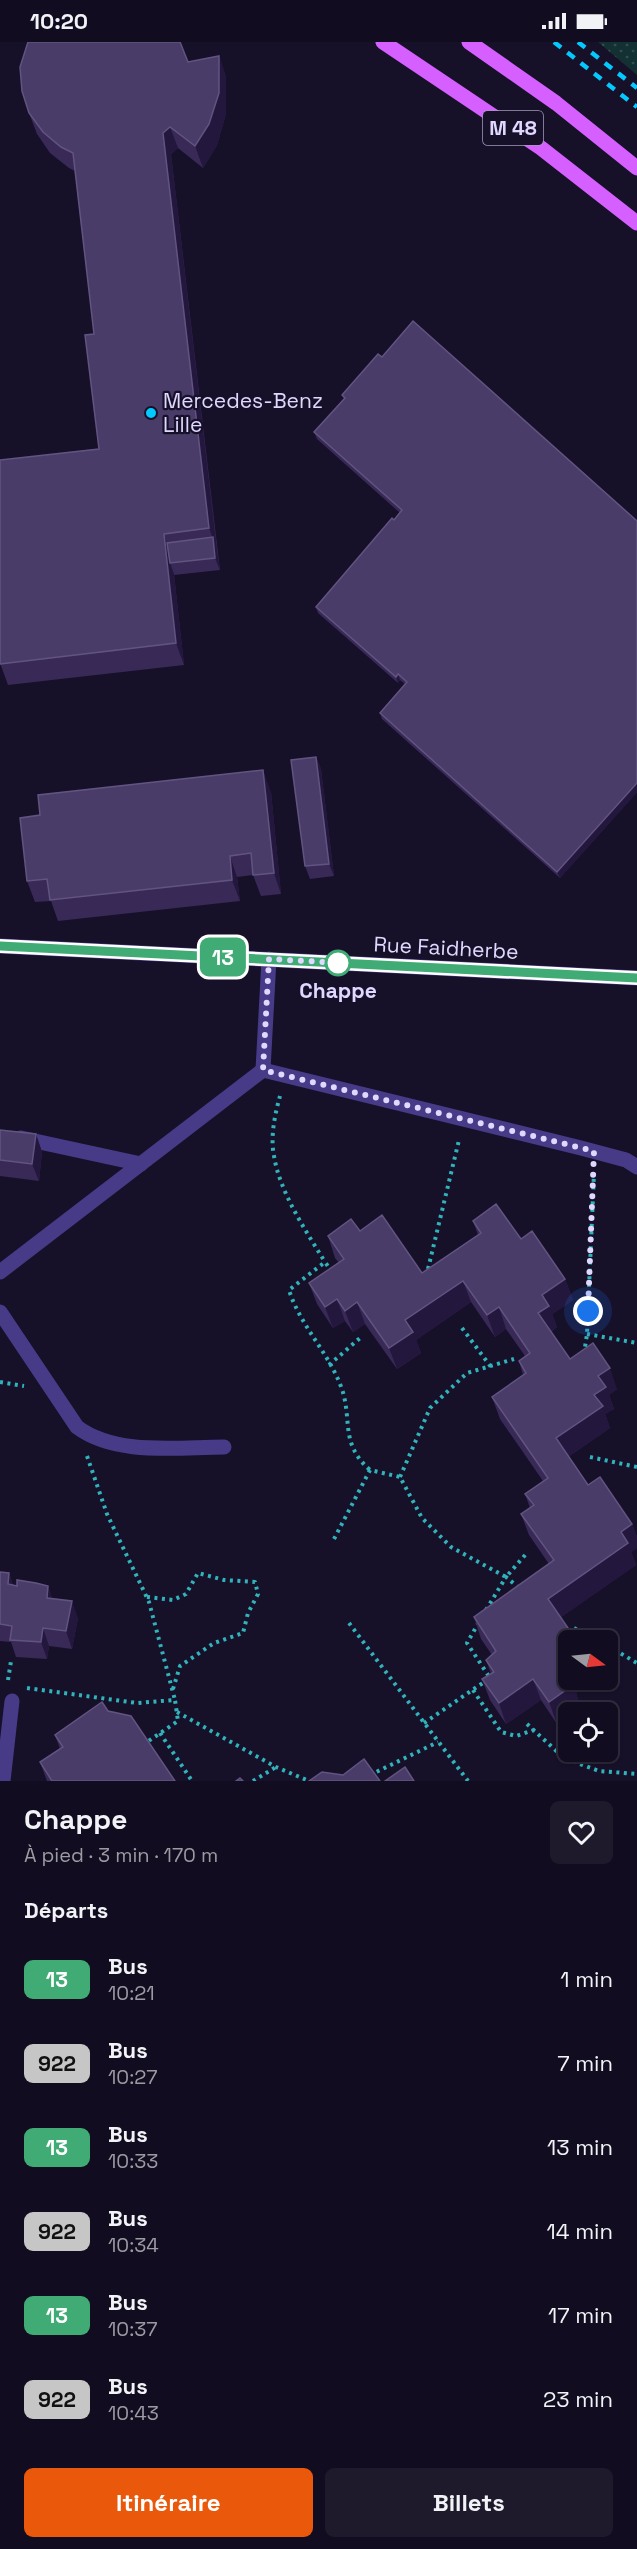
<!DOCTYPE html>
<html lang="fr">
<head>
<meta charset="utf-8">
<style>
  body { margin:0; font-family:"Space Grotesk",sans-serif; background:#1e1a2c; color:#f1f3f6; height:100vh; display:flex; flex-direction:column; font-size:22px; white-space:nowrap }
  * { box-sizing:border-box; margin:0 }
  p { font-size:20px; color:#9c9ba4 }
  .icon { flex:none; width:33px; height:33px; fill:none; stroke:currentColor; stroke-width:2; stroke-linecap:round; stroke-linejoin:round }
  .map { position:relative; height:1739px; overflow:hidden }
  .panel { display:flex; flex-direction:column; background:#110c1f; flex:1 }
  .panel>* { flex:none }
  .badge { padding:0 12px; border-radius:9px; font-size:21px; line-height:39px }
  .needle { width:39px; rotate:105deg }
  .buttons { position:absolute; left:558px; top:1588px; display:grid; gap:12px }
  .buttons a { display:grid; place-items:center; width:60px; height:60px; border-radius:9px; background:#110c1f; box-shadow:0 2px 4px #0004,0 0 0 2px #302c3d; font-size:30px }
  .you { position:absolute; width:30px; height:30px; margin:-15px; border:4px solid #fff; border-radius:50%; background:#1a73e8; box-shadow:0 0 0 9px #1a73e833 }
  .map>.badge { position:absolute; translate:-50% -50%; box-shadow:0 0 0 3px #fff }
  h2 { padding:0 24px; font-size:22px; line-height:54px }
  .round { display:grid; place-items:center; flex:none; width:63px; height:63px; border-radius:9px; background:#1e1a2c }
  .headline { display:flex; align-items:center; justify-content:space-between; height:102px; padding:0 24px }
  h1 { font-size:28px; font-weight:600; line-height:45px }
  .cta { display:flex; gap:12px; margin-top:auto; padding:12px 24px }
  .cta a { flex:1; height:69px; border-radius:9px; background:#ea580c; color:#fff; font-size:24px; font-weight:600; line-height:69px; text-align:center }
  .cta a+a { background:#1e1a2c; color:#f1f3f6 }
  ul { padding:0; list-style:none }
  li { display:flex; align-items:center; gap:18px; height:84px; padding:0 24px }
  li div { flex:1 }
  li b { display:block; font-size:22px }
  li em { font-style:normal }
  li .badge { min-width:66px; font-weight:700; text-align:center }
  .status { display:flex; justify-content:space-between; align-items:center; height:42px; padding:0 30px; background:#110c1f; direction:ltr }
  .status svg { height:16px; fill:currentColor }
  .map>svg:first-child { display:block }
  .park { fill:url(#park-dots) }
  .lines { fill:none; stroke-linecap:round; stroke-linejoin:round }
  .path { stroke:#30b3bb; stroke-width:4; stroke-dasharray:3 4.5; stroke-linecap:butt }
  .street { stroke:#473b88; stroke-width:15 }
  .primary { stroke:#d65fff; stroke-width:15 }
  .rail { stroke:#04c9ff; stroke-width:4.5; stroke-dasharray:9 8; stroke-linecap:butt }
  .wall { fill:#382957 }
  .shaded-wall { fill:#23173d }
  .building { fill:#4a3c69; stroke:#625480; stroke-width:1.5 }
  .line-casing { stroke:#fff; stroke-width:14 }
  .line { stroke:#40ab75; stroke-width:9 }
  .walk { stroke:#e1d8ff; stroke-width:6; stroke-dasharray:0 10.8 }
  .poi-dot { fill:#04c9ff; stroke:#171029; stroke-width:2 }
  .stop-dot { fill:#fff; stroke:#40ab75; stroke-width:3 }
  .labels { text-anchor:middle; stroke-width:4.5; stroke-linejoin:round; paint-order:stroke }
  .shield { fill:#171029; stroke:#a49cbf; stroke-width:1.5 }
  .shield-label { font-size:20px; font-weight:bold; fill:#e1d8ff }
  .poi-label { font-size:21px; fill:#e1d8ff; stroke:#171029; text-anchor:start }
  .street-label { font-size:21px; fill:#e1d8ff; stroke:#171029 }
  .stop-label { font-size:21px; font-weight:bold; fill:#e1d8ff; stroke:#171029 }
</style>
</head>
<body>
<div class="status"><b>10:20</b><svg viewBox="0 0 49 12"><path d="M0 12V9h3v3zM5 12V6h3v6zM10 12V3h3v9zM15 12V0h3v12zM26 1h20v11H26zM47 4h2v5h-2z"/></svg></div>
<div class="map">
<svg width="637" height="1739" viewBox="0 0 637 1739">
  <defs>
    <pattern id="park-dots" width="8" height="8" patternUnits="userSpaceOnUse" patternTransform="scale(1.5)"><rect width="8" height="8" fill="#133033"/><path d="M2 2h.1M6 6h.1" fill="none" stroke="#354d52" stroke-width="1.8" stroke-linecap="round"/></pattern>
  </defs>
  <rect width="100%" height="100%" fill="#171029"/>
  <!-- park -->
  <path class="park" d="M598,0H637V33Z"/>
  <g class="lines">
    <!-- path -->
    <g class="path">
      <path d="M280,1054C275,1072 270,1095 274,1114C280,1151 306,1189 325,1220"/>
      <path d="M428,1227L459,1098"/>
      <path d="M332,1230L325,1220L289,1248C300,1283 327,1309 340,1342C354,1376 338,1400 370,1428"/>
      <path d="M462,1286L491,1325"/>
      <path d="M587,1292L637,1301"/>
      <path d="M584,1312L587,1292L594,1131"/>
      <path d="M329,1323L360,1296"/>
      <path d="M0,1340L24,1344"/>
      <path d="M87,1414L107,1472L149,1560L175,1658"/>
      <path d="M590,1415L637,1425"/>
      <path d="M400,1435L430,1366L467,1331L514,1317"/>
      <path d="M334,1497L370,1428L400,1435L422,1476L451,1505L506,1535L526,1512"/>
      <path d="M147,1555L173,1558L186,1552L198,1531L224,1538L255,1540L258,1552L248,1571L243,1591L214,1601L180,1624L173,1647"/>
      <path d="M486,1568L506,1535L519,1546"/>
      <path d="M349,1581L468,1739"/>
      <path d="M574,1586L598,1599"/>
      <path d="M608,1604L637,1621"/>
      <path d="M8,1638L11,1619"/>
      <path d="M27,1646L137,1661L175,1658L178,1679L147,1700"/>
      <path d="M473,1648L501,1690L516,1694L534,1688"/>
      <path d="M177,1670L276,1725L309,1739"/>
      <path d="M424,1681L490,1636L467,1601L479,1580"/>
      <path d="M527,1682L564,1716L599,1729L637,1732"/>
      <path d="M160,1691L192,1739"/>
      <path d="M370,1733L438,1700"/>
      <path d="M253,1739L276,1725"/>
    </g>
    <!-- street -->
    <g class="street">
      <path d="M0,904L637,936"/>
      <path d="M263,1028L269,917"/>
      <path d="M21,1096L141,1122"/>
      <path d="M0,1230L263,1028L581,1106L626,1118L637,1125"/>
      <path d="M0,1270L77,1385C116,1414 177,1405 224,1405"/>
      <path d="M3,1739L12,1659"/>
    </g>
    <!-- primary -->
    <g class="primary">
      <path d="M383,0L541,106L637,181"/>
      <path d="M469,0L556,61L637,126"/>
    </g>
    <!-- rail -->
    <g class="rail">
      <path d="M554,0L637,65"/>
      <path d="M578,0L637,46"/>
    </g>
  </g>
  <!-- wall -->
  <g class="wall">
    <path d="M219,14L226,35V72L217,103L203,126L178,106L171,112L220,528L174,533V532L184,623L8,643L0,621L99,407L94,292L75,129L69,126L50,111L37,92L29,71L188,20Z"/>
    <path d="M342,353L637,479V750L560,836L382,677L380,671L405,642L400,638L398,641L318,571L316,565L400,471L317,397L314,390L344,357Z"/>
    <path d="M316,715L321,727L334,834L310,837L305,824Z"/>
    <path d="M271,750L281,852L261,854L253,833L237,835L240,859L58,879L51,859L35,860L27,839Z"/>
    <path d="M0,1088L36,1092L42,1110L39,1139L0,1134Z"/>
    <path d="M473,1179L521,1197L565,1237L573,1258L552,1272L557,1285L551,1290L570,1317L617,1347L609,1353L614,1367L605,1372L610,1386L568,1415L588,1443L632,1482L637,1495V1506L631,1510L636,1523L561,1575L568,1638H582L584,1645L576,1651L580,1665L572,1671H568L557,1682L541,1658L506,1682L490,1658L482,1637L491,1632L486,1618L492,1613L481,1597L474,1575L549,1522L529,1493L521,1472L530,1466L525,1452L543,1439L500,1377L492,1355L523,1333L519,1319L525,1314L506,1287L495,1295L471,1260L416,1298L421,1311L397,1327L365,1282L353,1290L345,1279L333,1286L317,1262L309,1241L339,1221L335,1216L328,1194L422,1231L478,1193Z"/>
    <path d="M0,1530L9,1531L13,1543L48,1544L52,1557L78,1576L72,1607L49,1604L47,1617L16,1615L11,1600L0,1599Z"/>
    <path d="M108,1669L175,1739H47L40,1720L60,1707L55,1693Z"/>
  </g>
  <!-- shaded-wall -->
  <g class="shaded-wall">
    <path d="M219,14L226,35V72L217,103L203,126L195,104Z"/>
    <path d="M170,85L178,106L171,112L217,508L209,486L163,91Z"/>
    <path d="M164,492L171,513L170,521L174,532L184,623L176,601Z"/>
    <path d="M213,495L217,508L220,528L215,516Z"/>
    <path d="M398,632L400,638L398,641L396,635Z"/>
    <path d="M316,715L321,727L334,834L329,822Z"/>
    <path d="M263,728L271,750L281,852L274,831Z"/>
    <path d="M637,741V750L560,836L557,830Z"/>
    <path d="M230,814L237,835L240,859L232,838Z"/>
    <path d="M36,1092L42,1110L39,1139L32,1122Z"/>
    <path d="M565,1237L573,1258L552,1272L557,1285L546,1293L538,1271L542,1253Z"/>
    <path d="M463,1239L471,1260L416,1298L421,1311L397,1327L389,1306L405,1278Z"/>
    <path d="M337,1257L345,1279L333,1286L325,1265Z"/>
    <path d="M357,1260L365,1282L353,1290L345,1269Z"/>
    <path d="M499,1265L506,1287L495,1295L487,1273Z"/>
    <path d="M610,1326L617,1347L609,1353L614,1367L605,1372L610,1386L564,1418L556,1396L594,1353L598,1334Z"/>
    <path d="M632,1482L637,1495V1506L631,1510L636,1523L556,1579L548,1557L621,1490Z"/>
    <path d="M9,1531L15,1548L8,1542Z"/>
    <path d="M48,1544L54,1561L47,1556Z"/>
    <path d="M72,1559L78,1576L72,1607L66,1589Z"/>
    <path d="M43,1586L49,1604L47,1617L41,1600Z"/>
    <path d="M568,1629V1638H582L584,1645L576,1651L580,1665L572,1671H568V1673L557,1682L549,1660L565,1632Z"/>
    <path d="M533,1637L541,1658L506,1682L499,1661Z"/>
  </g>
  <!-- building -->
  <g class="building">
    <path d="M28,0H180L188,20L219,14V51L209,82L195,104L170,85L163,91L209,486L164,492L176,601L0,622V418L99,407L85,293L94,292L73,111L61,105L43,90L29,71L22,49L20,25Z"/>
    <path d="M413,279L637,479V741L557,830L380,671L407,640L398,632L396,635L316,565L392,476L394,478L402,468L314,390L345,356L342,353L378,312L382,315Z"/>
    <path d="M213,495L215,516L170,521L167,501Z"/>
    <path d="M316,715L329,822L305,824L291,718Z"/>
    <path d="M263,728L274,831L253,833L251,811L230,814L232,838L50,858L47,837L27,839L20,776L40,773L38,753Z"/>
    <path d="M0,1088L36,1092L32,1122L0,1118Z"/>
    <path d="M496,1162L521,1197L532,1189L565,1237L542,1253L549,1264L538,1271L570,1317L593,1301L610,1326L598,1334L606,1345L594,1353L603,1364L556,1396L588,1443L600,1435L632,1482L621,1490L628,1501L548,1557L577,1599H568V1629L565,1632L573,1643L549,1660L533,1637L499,1661L482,1637L494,1630L486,1618L496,1609L474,1575L554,1518L521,1472L534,1463L525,1452L548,1436L492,1355L526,1331L519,1319L530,1311L499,1265L487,1273L463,1239L405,1278L413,1290L389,1306L357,1260L345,1269L337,1257L325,1265L309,1241L344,1217L328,1194L351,1177L360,1189L382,1173L422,1231L481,1191L473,1179Z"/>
    <path d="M0,1530L9,1531L8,1542L17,1544V1538L36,1541L48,1544L47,1556L72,1559L66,1589L43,1586L41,1600L10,1598L12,1584L0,1582Z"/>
    <path d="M102,1660L108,1669L131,1674L175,1739H52L40,1720L63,1705L55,1693Z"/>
    <path d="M364,1717L380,1739H309L322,1730L343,1733Z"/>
    <path d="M405,1725L414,1739H385Z"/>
    <path d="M240,1736L243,1739H236Z"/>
  </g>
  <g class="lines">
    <defs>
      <path id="line" d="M0,904L637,936"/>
    </defs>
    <!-- line casing -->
    <use href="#line" class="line-casing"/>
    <!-- line -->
    <use href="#line" class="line"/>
    <!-- walk -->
    <path class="walk" d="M338,921H341L269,917L263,1028L594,1109L588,1269"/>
  </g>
  <!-- markers -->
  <circle class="poi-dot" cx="151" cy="371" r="6"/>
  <circle class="stop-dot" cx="338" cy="921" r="12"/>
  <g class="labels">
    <!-- shield labels -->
    <rect class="shield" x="483" y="69" width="60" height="34" rx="4.5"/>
    <g class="shield-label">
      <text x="513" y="93">M 48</text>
    </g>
    <!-- poi labels -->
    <g class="poi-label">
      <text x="163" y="366">Mercedes-Benz<tspan x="163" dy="24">Lille</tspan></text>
    </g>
    <!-- street labels -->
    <g class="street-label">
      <text transform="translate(446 906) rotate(3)" y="7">Rue Faidherbe</text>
    </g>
    <!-- stop labels -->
    <g class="stop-label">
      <text x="338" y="956">Chappe</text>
    </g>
  </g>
</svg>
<div class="buttons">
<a><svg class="needle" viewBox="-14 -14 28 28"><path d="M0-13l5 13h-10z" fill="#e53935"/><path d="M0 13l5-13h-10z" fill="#9c9ba4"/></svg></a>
<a><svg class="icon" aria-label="locate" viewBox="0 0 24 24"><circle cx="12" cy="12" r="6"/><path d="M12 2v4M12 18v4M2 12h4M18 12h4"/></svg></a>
</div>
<div class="you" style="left:588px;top:1269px"></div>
<b class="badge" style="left:223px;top:915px;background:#40ab75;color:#fff">13</b>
</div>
<section class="panel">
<div class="headline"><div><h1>Chappe</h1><p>À pied · 3 min · 170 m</p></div><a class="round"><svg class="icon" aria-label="heart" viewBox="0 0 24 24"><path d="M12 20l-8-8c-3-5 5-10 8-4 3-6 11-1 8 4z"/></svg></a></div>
<h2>Départs</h2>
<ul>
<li><span class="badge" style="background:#40ab75;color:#fff">13</span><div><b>Bus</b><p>10:21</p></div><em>1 min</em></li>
<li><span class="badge" style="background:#c6c6c6;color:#111">922</span><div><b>Bus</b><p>10:27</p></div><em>7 min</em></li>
<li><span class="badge" style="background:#40ab75;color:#fff">13</span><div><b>Bus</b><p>10:33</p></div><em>13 min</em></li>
<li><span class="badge" style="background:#c6c6c6;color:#111">922</span><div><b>Bus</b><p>10:34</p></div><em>14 min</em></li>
<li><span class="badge" style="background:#40ab75;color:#fff">13</span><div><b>Bus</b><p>10:37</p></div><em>17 min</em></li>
<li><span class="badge" style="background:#c6c6c6;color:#111">922</span><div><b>Bus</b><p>10:43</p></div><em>23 min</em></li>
</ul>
<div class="cta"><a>Itinéraire</a><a>Billets</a></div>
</section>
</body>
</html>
